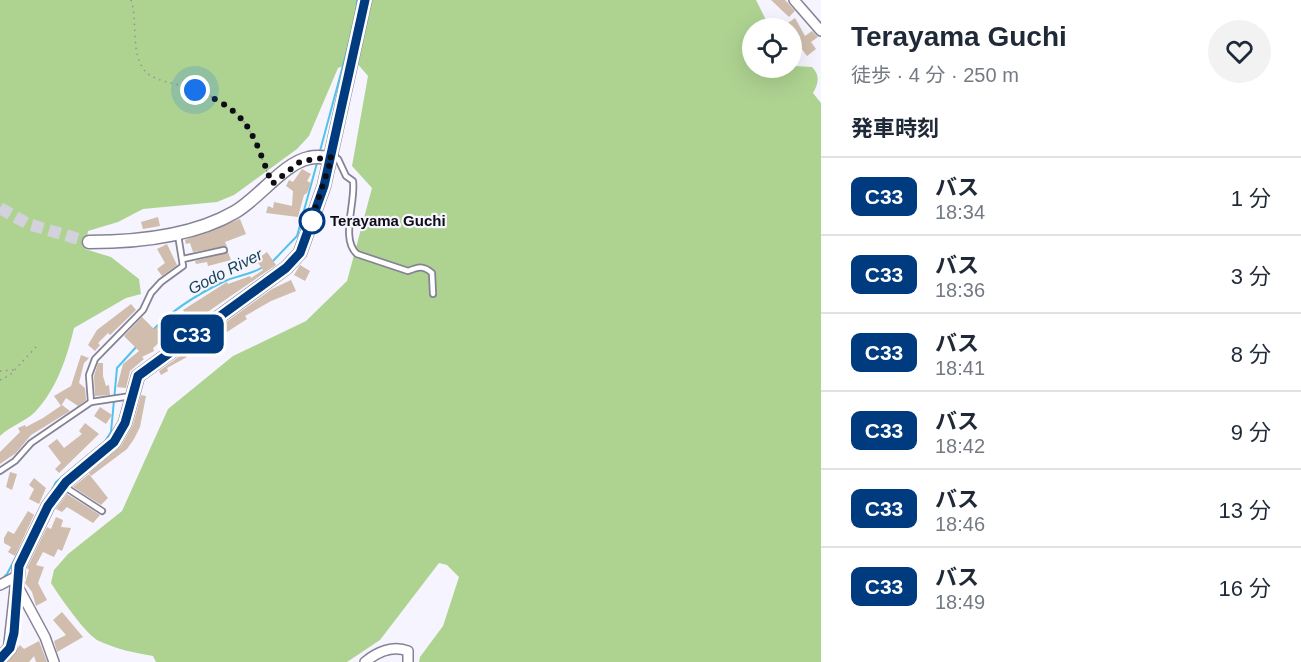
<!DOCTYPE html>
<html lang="ja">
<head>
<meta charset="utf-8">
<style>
  body { margin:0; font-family:Arial,"Noto Sans JP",sans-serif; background:#f2f2f3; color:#1f2937; height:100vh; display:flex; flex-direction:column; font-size:22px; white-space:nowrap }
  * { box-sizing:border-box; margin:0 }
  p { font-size:20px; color:#747a83 }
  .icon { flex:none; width:33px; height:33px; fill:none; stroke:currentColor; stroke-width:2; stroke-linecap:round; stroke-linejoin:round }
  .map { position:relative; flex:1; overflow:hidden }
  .drawer { display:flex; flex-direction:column; background:#fff; width:480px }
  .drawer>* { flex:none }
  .badge { padding:0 12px; border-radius:9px; font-size:21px; line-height:39px }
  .buttons { position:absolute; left:742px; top:18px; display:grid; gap:12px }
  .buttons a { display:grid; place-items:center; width:60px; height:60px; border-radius:50%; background:#fff; box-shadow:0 6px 24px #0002; font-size:30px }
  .you { position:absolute; width:30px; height:30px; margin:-15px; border:4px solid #fff; border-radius:50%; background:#1a73e8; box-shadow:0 0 0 9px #1a73e833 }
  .map>.badge { position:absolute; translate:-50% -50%; box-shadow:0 0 0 3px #fff }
  h2 { padding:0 30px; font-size:22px; line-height:54px }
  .round { display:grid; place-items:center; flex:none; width:63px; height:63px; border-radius:32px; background:#f2f2f3 }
  .headline { display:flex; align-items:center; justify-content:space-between; height:102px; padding:0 30px }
  h1 { font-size:28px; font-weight:600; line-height:45px }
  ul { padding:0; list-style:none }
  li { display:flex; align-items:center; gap:18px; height:78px; padding:0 30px; border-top:2px solid #e0e1e3 }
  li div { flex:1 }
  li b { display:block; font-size:22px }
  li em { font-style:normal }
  li .badge { min-width:66px; font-weight:700; text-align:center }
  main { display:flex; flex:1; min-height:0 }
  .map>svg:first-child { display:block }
  .green { fill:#aed391 }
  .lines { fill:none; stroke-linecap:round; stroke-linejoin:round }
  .stream { stroke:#51c2ec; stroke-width:2 }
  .building { fill:#d0bdad }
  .tertiary-tunnel { stroke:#d3d1db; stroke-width:12; stroke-dasharray:12 6; stroke-linecap:butt }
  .service-casing { stroke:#858296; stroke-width:8 }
  .minor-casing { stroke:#858296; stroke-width:12 }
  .tertiary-casing { stroke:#858296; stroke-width:15 }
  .path { stroke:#93919a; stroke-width:1.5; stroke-dasharray:1.5 4.5; stroke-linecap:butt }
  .service { stroke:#fff; stroke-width:4.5 }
  .minor { stroke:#fff; stroke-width:9 }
  .tertiary { stroke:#fff; stroke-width:12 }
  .line-casing { stroke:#fff; stroke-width:14 }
  .line { stroke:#003b80; stroke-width:9 }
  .walk { stroke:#0e0c14; stroke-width:6; stroke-dasharray:0 10.8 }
  .stop-dot { fill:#fff; stroke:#003b80; stroke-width:3 }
  .labels { text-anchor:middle; stroke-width:4.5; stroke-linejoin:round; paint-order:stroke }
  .stop-label { font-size:15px; font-weight:bold; fill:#0e0c14; stroke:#f6f4fe; text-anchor:start }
  .water-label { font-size:16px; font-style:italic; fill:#144456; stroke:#f6f4fe }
</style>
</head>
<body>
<main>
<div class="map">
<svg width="821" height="662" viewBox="0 0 821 662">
  <rect width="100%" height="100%" fill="#f6f4fe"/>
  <!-- green -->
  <path class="green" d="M0,0H756L770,28H753V68H792V55L795,66L812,67C820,75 819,83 813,93L821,103V662H419L420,657L443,626L459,577L447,565L439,563L380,640L347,662H156L153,656C135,653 116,649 99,641C87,636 59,596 51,583L54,570L68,554L122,511L168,409L233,356L306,321L347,281L372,188L352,166L368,76L355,61L338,68L309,136L297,149L234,195L217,202L143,209L118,222L88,231L85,249L111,257L139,279L141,294L126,298L74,328C67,358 56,390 35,412C25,422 10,426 0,436Z"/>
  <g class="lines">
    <!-- stream -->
    <g class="stream">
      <path d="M356,15L357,0"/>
      <path d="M320,151L352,32"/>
      <path d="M273,261L297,236L317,163"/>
      <path d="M152,331C171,311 198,294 223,282C235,276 251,275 263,267"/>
      <path d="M104,443L111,432L117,368L137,346"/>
      <path d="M50,494L56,482L90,454"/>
      <path d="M1,580L7,574L27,536"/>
    </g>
  </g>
  <!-- building -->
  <g class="building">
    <path d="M771,0H785L795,11L789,17Z"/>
    <path d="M795,18L805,36L812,31L818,37L811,42L816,49L807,56L792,35V28H781Z"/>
    <path d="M302,169L311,174L307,181L311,183L307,193L304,195L298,217L266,213L268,206L273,208L274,202L292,206L293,191L286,186L289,180L293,182Z"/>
    <path d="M158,217L160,226L143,229L141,222Z"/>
    <path d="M240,219L246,234L225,242L227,246L193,252L190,243L186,244L185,240Z"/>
    <path d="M167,244L177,265L162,276L157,269L165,263L157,249Z"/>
    <path d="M228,252L231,260L208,266L207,262L196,264L195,261Z"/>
    <path d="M267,252L276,265L190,324L183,310L227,282L228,284L250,276L251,278L263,270L256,260Z"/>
    <path d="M300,265L310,271L305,281L294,275Z"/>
    <path d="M291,280L296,291L271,301L245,316L247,319L227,332L222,325L272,289Z"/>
    <path d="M131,304L136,310L110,335L108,333L98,343L100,345L95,351L88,345L97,330Z"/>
    <path d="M142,317L154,329L171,317L182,331L171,339L168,335L153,348L154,351L142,357L144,359L130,371L126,388L117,387L123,364L139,351L124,336Z"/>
    <path d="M184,353L187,357L167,368L168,371L161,375L159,371Z"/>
    <path d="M81,355L89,358L84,363L79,383L85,388L86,400L78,406L66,398L61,406L54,396L71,386Z"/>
    <path d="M98,363H103V376L106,386L109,385L110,395L95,396L94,376Z"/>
    <path d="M141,395L146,396L140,427L134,439L127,449L91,476L89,473L121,446L133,425Z"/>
    <path d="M62,405L70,411L31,435L16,453L0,464V452L20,432L18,428L25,425L26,427L43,418Z"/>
    <path d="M100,407L112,415L106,424L94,416Z"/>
    <path d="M85,423L99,434L59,473L55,469L61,463L48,446L57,439L64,448L82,434L79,431Z"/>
    <path d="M10,472L17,474L12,490L6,487Z"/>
    <path d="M89,474L108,498L101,505L73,487Z"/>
    <path d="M34,478L46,488L39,504L29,499L34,489L29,485Z"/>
    <path d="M67,494L100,515L93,523L67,507L62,512L56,509Z"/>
    <path d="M28,511L34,515L15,556L8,552L11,547L4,543V538L8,531L14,534Z"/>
    <path d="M56,517L63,520L61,527L71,528L62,551L58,549L54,557L43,552L36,565L44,567L38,583L47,600L36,606L32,592L25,583L29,570L27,568L47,527L51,529Z"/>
    <path d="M62,612L83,637L57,652L54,641L66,635L53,620Z"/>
    <path d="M39,641L47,662H36L34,656L29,662H8L20,645L24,649Z"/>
  </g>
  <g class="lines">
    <!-- tertiary-tunnel -->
    <path class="tertiary-tunnel" d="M0,208L28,224L89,242"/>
    <defs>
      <g id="service">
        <path d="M334,157L338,159L346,176L353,181C356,202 340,239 357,254L408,271C418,267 423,265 432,273L433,294"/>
        <path d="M183,259L224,250"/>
        <path d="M91,402L89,375L95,359L143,310L151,293L161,282L183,266L178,235"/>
        <path d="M0,471L15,461L31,443L91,402L131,396"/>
        <path d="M65,487L102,511"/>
      </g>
      <g id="minor">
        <path d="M794,0L821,31"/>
        <path d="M0,585L17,576"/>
        <path d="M17,585L45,637L54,662"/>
        <path d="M365,662C377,652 393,645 408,651V662"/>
      </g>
      <g id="tertiary">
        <path d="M89,242C137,242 192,237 235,212C259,198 284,163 309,158C316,156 324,158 332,157"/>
        <path d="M0,659L10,648L19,566L48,506L66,482L114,442L125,423L138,376L286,268L300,253L324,186L365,0"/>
      </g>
    </defs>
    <!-- service casing -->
    <use href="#service" class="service-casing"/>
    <!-- minor casing -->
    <use href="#minor" class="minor-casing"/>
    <!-- tertiary casing -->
    <use href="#tertiary" class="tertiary-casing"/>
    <!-- path -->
    <g class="path">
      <path d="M131,0C138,21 130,54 145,71C153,80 168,82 179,85C237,102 247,116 267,172"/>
      <path d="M0,371L14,370"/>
      <path d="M0,380L10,375L36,347"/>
    </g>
    <!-- service -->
    <use href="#service" class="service"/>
    <!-- minor -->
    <use href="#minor" class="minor"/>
    <!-- tertiary -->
    <use href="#tertiary" class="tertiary"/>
  </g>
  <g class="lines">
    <defs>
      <path id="line" d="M0,659L10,648L14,633L19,566L48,506L66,482L114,442L125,423L138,376L286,268L300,253L324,186L365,0"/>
    </defs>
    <!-- line casing -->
    <use href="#line" class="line-casing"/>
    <!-- line -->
    <use href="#line" class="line"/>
    <!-- walk -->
    <path class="walk" d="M195,90C250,112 252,132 272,184L301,161L332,157L308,231L312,221"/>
  </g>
  <!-- markers -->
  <circle class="stop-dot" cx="312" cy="221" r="12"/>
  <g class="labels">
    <!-- stop labels -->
    <g class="stop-label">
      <text x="330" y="226">Terayama Guchi</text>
    </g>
    <!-- water labels -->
    <g class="water-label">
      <text transform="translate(225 271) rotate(-27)" y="6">Godo River</text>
    </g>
  </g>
</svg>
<div class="buttons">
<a><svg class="icon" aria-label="locate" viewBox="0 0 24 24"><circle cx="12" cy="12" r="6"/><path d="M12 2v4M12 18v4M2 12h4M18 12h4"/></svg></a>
</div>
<div class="you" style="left:195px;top:90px"></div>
<b class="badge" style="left:192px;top:334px;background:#003b80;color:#fff">C33</b>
</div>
<section class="drawer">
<div class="headline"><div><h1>Terayama Guchi</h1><p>徒歩 · 4 分 · 250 m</p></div><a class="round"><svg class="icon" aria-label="heart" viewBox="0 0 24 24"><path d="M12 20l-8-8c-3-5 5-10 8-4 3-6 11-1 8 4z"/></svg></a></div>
<h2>発車時刻</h2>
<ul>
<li><span class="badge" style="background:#003b80;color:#fff">C33</span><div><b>バス</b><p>18:34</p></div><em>1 分</em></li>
<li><span class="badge" style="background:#003b80;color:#fff">C33</span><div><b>バス</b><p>18:36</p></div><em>3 分</em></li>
<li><span class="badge" style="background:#003b80;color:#fff">C33</span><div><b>バス</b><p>18:41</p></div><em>8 分</em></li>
<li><span class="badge" style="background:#003b80;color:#fff">C33</span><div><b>バス</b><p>18:42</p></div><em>9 分</em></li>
<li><span class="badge" style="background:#003b80;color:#fff">C33</span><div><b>バス</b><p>18:46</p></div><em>13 分</em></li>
<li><span class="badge" style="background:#003b80;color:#fff">C33</span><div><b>バス</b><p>18:49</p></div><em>16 分</em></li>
</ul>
</section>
</main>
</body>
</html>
